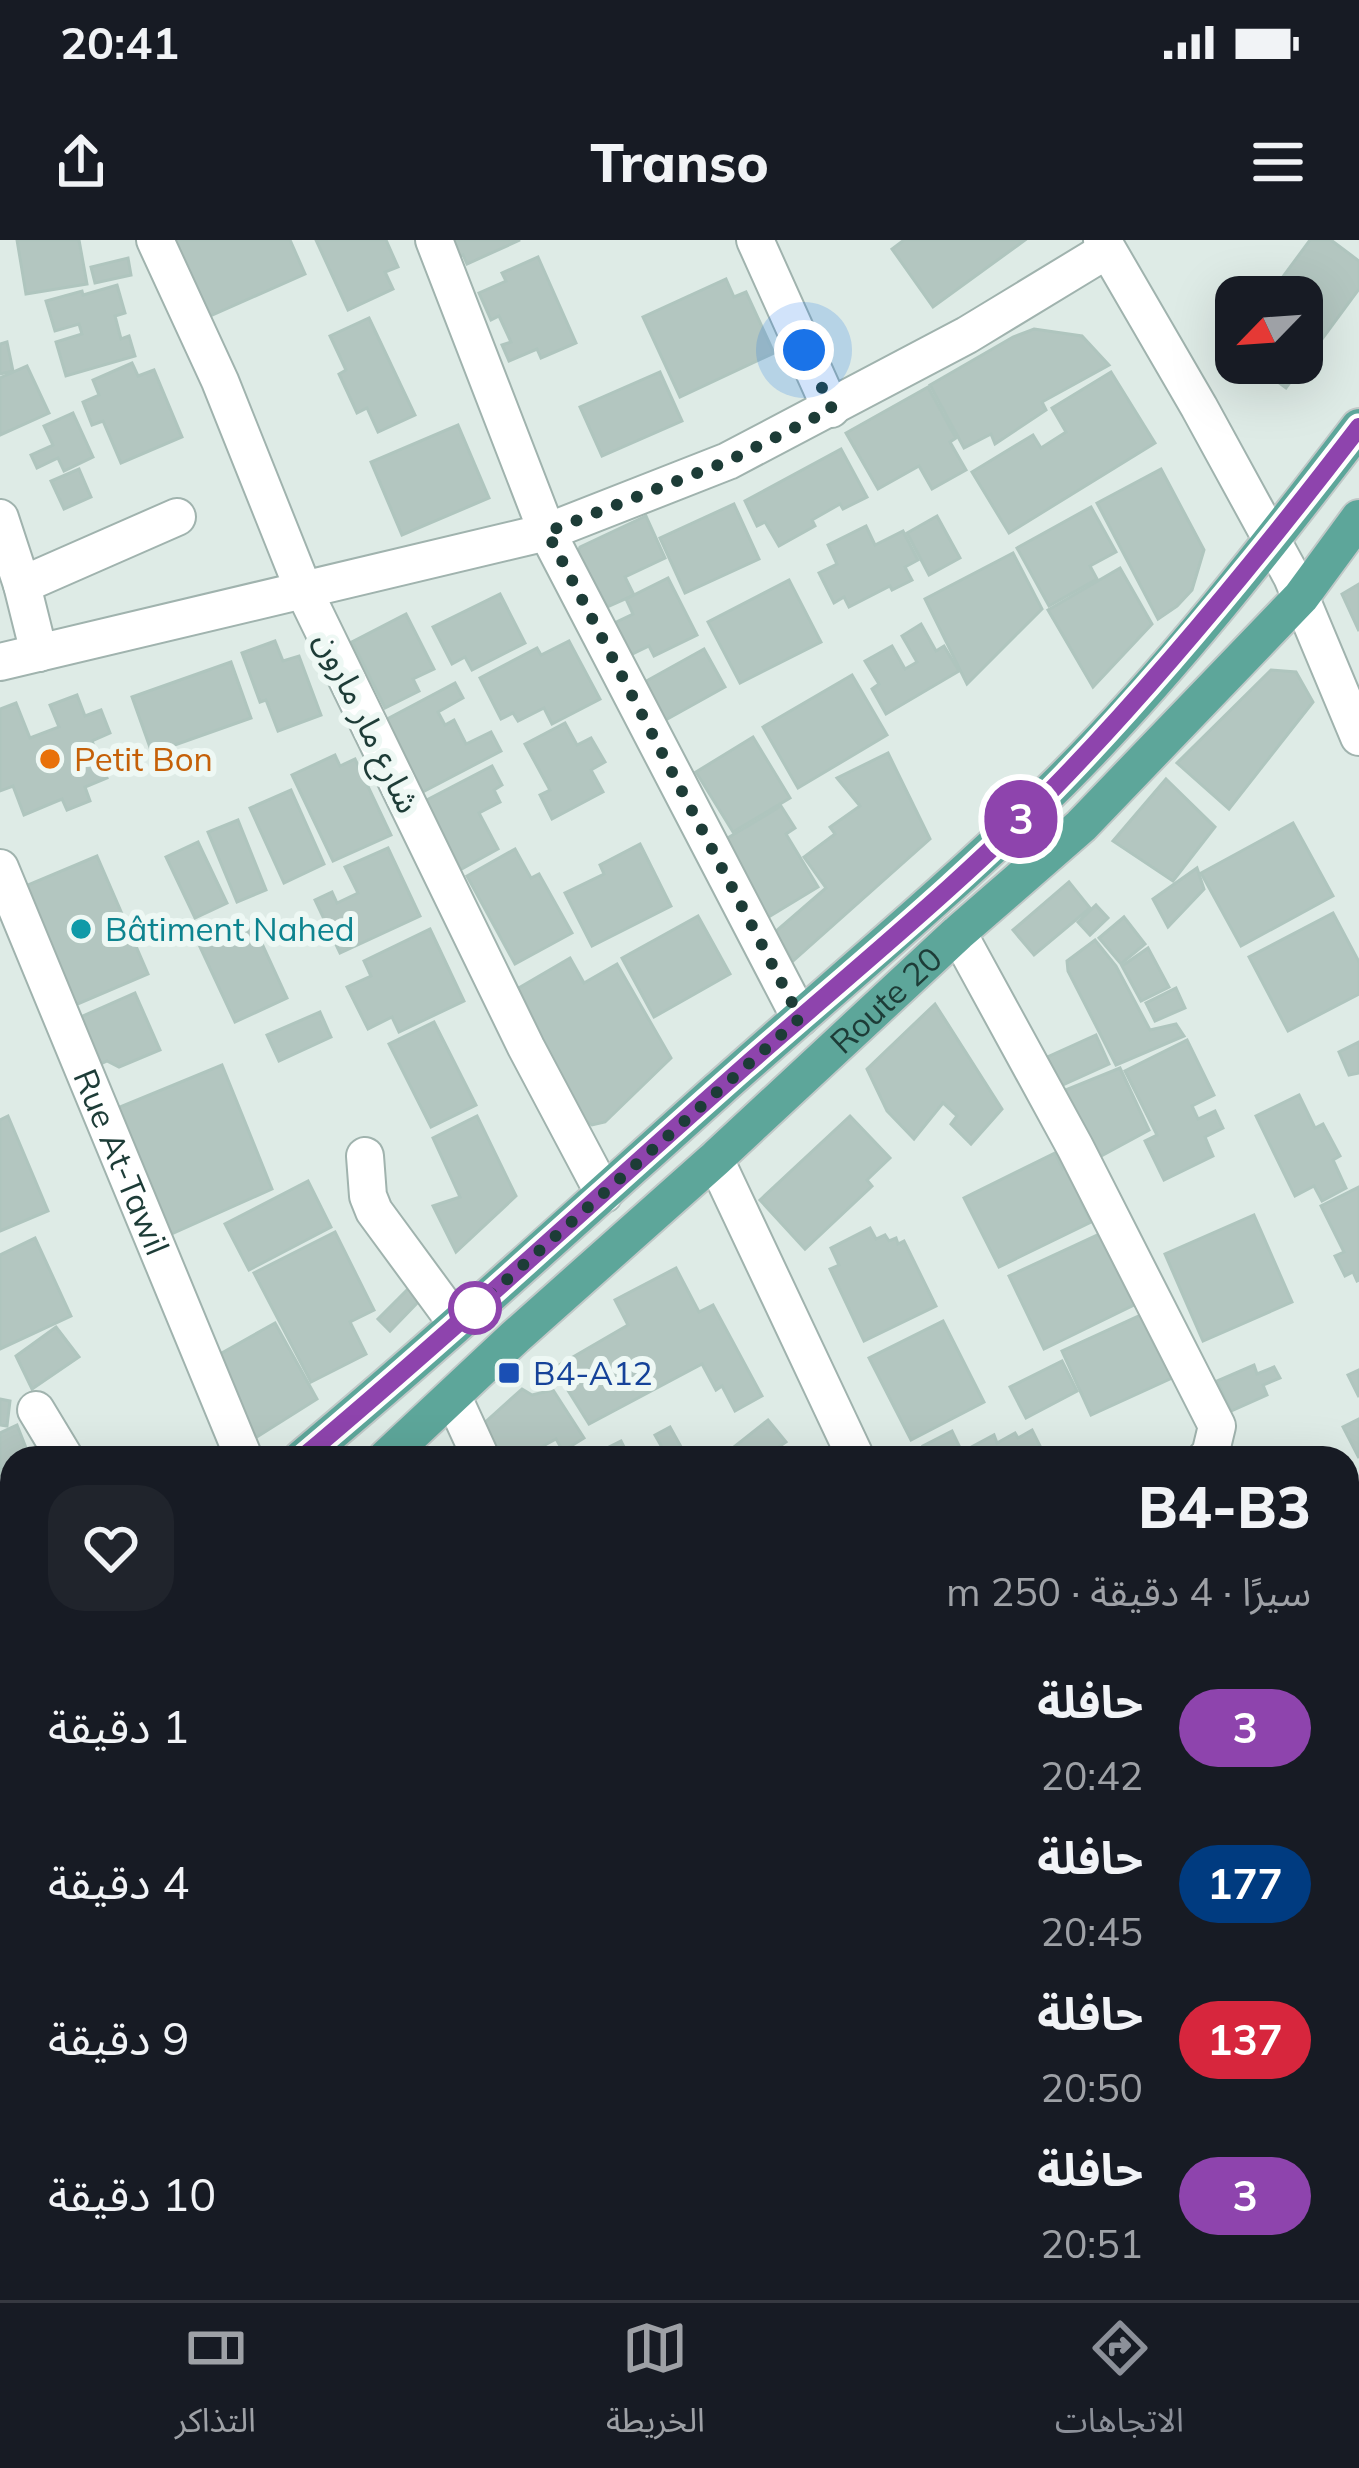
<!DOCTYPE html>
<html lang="ar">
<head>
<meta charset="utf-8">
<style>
  body { margin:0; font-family:Mulish,"Noto Sans Arabic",sans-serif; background:#20242c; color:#f1f3f6; direction:rtl; height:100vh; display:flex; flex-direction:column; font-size:45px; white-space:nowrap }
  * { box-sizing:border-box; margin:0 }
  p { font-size:39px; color:#9ea1a6 }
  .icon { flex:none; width:66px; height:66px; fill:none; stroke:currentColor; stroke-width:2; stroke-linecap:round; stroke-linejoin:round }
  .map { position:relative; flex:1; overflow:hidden; direction:ltr }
  .panel { position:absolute; left:0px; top:1206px; width:1359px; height:855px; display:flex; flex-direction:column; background:#171b24; border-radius:36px 36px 0 0; box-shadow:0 12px 48px #0002; direction:rtl }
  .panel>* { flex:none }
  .badge { padding:0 24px; border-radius:39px; font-size:42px; line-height:78px }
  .needle { width:78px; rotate:245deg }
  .tools { position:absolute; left:1215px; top:36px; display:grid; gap:24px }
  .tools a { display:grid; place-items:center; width:108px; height:108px; border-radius:24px; background:#171b24; box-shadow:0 12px 48px #0002; font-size:60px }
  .you { position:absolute; width:60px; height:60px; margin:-30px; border:9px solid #fff; border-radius:50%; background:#1a73e8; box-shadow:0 0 0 18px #1a73e833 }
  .map>.badge { position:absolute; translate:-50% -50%; box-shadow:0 0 0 6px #fff }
  .round { display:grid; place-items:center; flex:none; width:126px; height:126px; border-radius:36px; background:#20242c }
  .headline { display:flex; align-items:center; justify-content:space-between; height:204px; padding:0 48px }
  h1 { font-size:57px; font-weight:800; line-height:90px }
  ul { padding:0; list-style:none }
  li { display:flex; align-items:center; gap:36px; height:156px; padding:0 48px }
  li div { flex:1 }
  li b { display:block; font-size:45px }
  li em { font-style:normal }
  li .badge { min-width:132px; font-weight:700; text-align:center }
  .status { display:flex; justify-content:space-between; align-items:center; height:84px; padding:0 60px; background:#171b24; direction:ltr }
  .status svg { height:33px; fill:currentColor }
  header { display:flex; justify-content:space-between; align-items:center; height:156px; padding:0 48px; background:#171b24; font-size:54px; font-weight:800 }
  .dock { display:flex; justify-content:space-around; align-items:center; height:168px; border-top:3px solid #363941; background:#171b24; font-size:33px; color:#9ea1a6 }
  .dock a { display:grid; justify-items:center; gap:6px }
  .dock .selected { color:#8c9099 }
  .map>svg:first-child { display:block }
  .building { fill:#b3c6c0; stroke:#afc5be; stroke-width:3 }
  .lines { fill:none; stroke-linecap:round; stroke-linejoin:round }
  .minor-casing { stroke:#a0b3ae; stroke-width:40 }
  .major-casing { stroke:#c0c8c7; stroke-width:40 }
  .minor { stroke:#fff; stroke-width:36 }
  .major { stroke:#5da69a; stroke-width:36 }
  .line-casing { stroke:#fff; stroke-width:27 }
  .line { stroke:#8e44ad; stroke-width:18 }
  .walk { stroke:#1d3c37; stroke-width:12; stroke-dasharray:0 21.6 }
  .food-dot { fill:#e8710a; stroke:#eef8f4; stroke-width:4.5 }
  .culture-dot { fill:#0f9aa8; stroke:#eef8f4; stroke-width:4.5 }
  .stop-dot { fill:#fff; stroke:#8e44ad; stroke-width:6 }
  .transit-dot { fill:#1a4fb4; stroke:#eef8f4; stroke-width:4.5 }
  .labels { text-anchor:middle; stroke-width:12; stroke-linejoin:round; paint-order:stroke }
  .street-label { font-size:33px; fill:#1d3c37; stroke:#eef8f4 }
  .food-label { font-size:33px; fill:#c56008; stroke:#eef8f4; text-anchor:start }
  .culture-label { font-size:33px; fill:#0d838f; stroke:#eef8f4; text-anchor:start }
  .transit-label { font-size:33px; fill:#164399; stroke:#eef8f4; text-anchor:start }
</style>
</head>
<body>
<div class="status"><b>20:41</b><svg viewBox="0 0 49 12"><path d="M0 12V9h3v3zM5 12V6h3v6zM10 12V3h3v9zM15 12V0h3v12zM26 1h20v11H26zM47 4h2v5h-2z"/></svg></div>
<header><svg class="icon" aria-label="menu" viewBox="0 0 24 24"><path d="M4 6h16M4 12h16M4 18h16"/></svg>Transo<svg class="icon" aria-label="share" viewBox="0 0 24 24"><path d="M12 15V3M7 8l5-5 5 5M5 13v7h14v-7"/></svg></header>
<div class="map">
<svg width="1359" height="2060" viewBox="0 0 1359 2060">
  <rect width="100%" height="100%" fill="#deebe6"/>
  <!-- building -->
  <g class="building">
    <path d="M17,0H79L87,44L26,54Z"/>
    <path d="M166,0H290L305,34L201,80Z"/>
    <path d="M316,0H386L398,27L385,32L393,49L348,70Z"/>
    <path d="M448,0H520L467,24L463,15L455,18Z"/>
    <path d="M904,0H1025L933,67L892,9Z"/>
    <path d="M1310,0H1331L1359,21V49L1286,148L1252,123H1302V57H1268Z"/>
    <path d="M538,17L576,103L541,118L537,109L509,121L502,105L511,102L499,76L491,80L479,53L506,41L502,33Z"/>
    <path d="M128,18L131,35L95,43L91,27Z"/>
    <path d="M726,39L734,57L746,52L774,113L680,157L643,77Z"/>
    <path d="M117,45L125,73L115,76L121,99L129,96L135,116L66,136L56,102L82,94L79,84L55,91L46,61L82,51L83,55Z"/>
    <path d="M369,78L415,175L378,192L367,168L357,173L339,134L346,130L330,96Z"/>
    <path d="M1034,89L1082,96L1109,125L1042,162L1046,170L995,204L991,194L964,208L930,145L1013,97Z"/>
    <path d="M7,102L13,131L0,134V104Z"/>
    <path d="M132,123L138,136L154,130L182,197L121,223L103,181L92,185L83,162L99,155L93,140Z"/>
    <path d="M27,126L49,173L0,195V138Z"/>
    <path d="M660,132L682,181L602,216L580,167Z"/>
    <path d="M1111,132L1155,203L1009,293L972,232L1033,195L1041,208L1066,192L1052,168Z"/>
    <path d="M928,147L956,198L950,202L966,230L932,249L919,226L878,249L846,193Z"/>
    <path d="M73,173L93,217L64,231L58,218L37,228L31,215L53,205L44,186Z"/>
    <path d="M458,185L489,258L402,295L371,222Z"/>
    <path d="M841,209L867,257L843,269L840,264L812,280L815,286L779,306L765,282L757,286L745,261Z"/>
    <path d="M79,229L91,257L64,269L51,241Z"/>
    <path d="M1161,229L1204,310L1192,350L1177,366L1158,379L1097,263Z"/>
    <path d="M734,264L759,319L685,353L660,298Z"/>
    <path d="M1091,267L1116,312L1090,326L1097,339L1049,366L1017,308Z"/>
    <path d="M646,276L665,318L625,337L634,355L607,367L600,353L589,358L573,326L580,307Z"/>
    <path d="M937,276L960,318L929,335L907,293Z"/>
    <path d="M866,286L875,305L903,291L918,320L905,327L912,340L892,350L890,346L849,367L844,357L834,363L819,333L837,324L828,305Z"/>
    <path d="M1013,313L1042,369L967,444L925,359Z"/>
    <path d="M1120,328L1152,384L1093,447L1048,370Z"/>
    <path d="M668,338L697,395L654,416L649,406L618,421L602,389L633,374L626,359Z"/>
    <path d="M789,340L821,402L740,443L708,382Z"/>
    <path d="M1359,344V391L1342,354Z"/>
    <path d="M500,354L525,403L472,430L465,417L452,424L433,387Z"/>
    <path d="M406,374L434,429L413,439L419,451L385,468L352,402Z"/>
    <path d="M921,384L936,411L944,406L959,431L886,474L872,449L879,444L865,421L892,406L905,429L917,422L902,396Z"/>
    <path d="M275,401L283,421L299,416L321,475L278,491L266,460L260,462L242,413Z"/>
    <path d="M569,401L600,459L552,484L544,468L518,481L513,473L501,479L480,438L537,408L541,415Z"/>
    <path d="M704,409L725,447L653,487L632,449Z"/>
    <path d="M231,422L251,478L152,513L132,457Z"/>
    <path d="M1271,430L1296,432L1313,462L1229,569L1177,523Z"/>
    <path d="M852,435L887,495L798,548L763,487Z"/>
    <path d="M455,443L463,458L438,472L445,485L454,480L466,504L491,492L501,511L415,556L378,484Z"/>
    <path d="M77,455L85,476L101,470L110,493L92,501L107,538L85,547L90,561L67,570L62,559L24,575L13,546L0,551V469L16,463L30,498L59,487L50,465Z"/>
    <path d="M565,483L577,505L591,498L605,522L591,530L603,552L552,579L540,555L550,550L525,504Z"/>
    <path d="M753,497L790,558L733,592L696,532Z"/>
    <path d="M888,513L930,599L793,721L775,692L826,648L804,617L835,594L830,587L860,566L837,538Z"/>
    <path d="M335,515L340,526L355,519L391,595L333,621L292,535Z"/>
    <path d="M492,526L502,545L494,550L500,562L479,573L498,609L458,631L417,565Z"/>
    <path d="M1166,539L1215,587L1173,641L1113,601Z"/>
    <path d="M291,550L324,624L284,643L250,568Z"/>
    <path d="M781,566L795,588L786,594L818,647L767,678L721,602Z"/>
    <path d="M238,580L266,650L237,662L208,592Z"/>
    <path d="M1293,583L1333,656L1241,706L1201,633Z"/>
    <path d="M198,602L227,663L195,678L166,617Z"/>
    <path d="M640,604L671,666L592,706L565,653L604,634L600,625Z"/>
    <path d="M388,608L420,676L340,713L315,660L332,652L337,663L358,653L345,627Z"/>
    <path d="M515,609L531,638L539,634L572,693L515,724L467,636Z"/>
    <path d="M97,616L148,734L66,769L23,647Z"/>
    <path d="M1197,628L1204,649L1168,687L1153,659Z"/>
    <path d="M1069,642L1090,668L1034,715L1013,690Z"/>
    <path d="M1096,665L1108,678L1090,695L1078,682Z"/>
    <path d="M1333,673L1359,722V754L1288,791L1249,717Z"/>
    <path d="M698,676L730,734L654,777L622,718Z"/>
    <path d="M1124,677L1145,704L1121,724L1099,698Z"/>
    <path d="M252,682L287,758L235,782L200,707Z"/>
    <path d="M430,689L464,761L399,792L392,777L368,789L347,747L371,736L364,721Z"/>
    <path d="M1095,700L1116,726L1150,790L1176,784L1184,796L1116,825L1068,731L1067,721Z"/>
    <path d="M1148,708L1169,747L1141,761L1122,726Z"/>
    <path d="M570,718L584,743L617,724L671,818L605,882L592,885L581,878L510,753Z"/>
    <path d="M1176,748L1185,768L1155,781L1146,763Z"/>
    <path d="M135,753L160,810L119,827L107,821L88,830L67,783Z"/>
    <path d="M935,764L1002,869L971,904L951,884L957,876L943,863L914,899L887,871L867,829Z"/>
    <path d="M320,772L331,797L279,821L267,795Z"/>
    <path d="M434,782L476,865L431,887L389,804Z"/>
    <path d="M1096,795L1109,824L1056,848L1043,819Z"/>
    <path d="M1187,800L1214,855L1192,866L1198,879L1215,871L1223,888L1205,897L1213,916L1164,940L1145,901L1157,895L1125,831Z"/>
    <path d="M1359,802V833L1349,835L1339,812Z"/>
    <path d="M222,825L272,949L158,1000L110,871Z"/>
    <path d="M1120,828L1149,890L1092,921L1058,853Z"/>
    <path d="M1299,855L1315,888L1323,884L1340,916L1333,920L1346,948L1322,961L1314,946L1295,956L1256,876Z"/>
    <path d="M8,876L48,971L0,991V880Z"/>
    <path d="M477,876L516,956L456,1012L433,966L460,957L433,898Z"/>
    <path d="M850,876L890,918L867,940L872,946L805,1009L760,960Z"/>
    <path d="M1055,913L1063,929L1071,925L1087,958L1081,962L1091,982L999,1027L964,958Z"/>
    <path d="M308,941L331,987L249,1030L225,984Z"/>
    <path d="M1359,947V1040L1357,1041L1353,1032L1345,1036L1335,1016L1344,1012L1321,966Z"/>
    <path d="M1254,975L1292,1062L1203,1101L1165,1014Z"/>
    <path d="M870,988L876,999L885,995L889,1001L896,998L898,1004L904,1001L936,1066L864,1101L830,1029L839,1025L831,1008Z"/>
    <path d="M1106,991L1140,1062L1044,1109L1009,1036Z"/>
    <path d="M335,992L374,1070L350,1082L366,1114L311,1142L254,1033Z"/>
    <path d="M35,998L71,1076L0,1109V1015Z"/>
    <path d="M676,1028L699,1072L713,1065L762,1156L735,1171L722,1146L716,1150L702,1124L589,1184L554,1128L628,1085L615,1060Z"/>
    <path d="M414,1043L422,1058L390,1091L378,1079Z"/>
    <path d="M1143,1074L1172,1138L1091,1175L1062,1111Z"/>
    <path d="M943,1081L984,1162L911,1200L869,1118Z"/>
    <path d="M275,1083L317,1159L252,1200L211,1119Z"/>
    <path d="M56,1087L79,1117L32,1149L16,1116Z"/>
    <path d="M1062,1121L1077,1151L1026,1178L1010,1147Z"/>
    <path d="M1254,1125L1257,1134L1274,1127L1280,1138L1263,1145L1267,1155L1231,1171L1217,1141Z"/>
    <path d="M1359,1130V1157L1348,1135Z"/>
    <path d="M522,1149L532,1155L553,1150L584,1198L563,1211L556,1199L521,1218H490L481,1186Z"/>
    <path d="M0,1159L10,1161L7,1186L0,1185Z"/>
    <path d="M1359,1179V1218L1343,1187Z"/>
    <path d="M768,1180L786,1202L780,1206L790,1218H720Z"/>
    <path d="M17,1185L30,1218H12V1260L0,1232V1193Z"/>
    <path d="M670,1187L685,1214L676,1218H668L655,1195Z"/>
    <path d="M1032,1190L1046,1218H929L923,1206L952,1191L962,1212L994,1195L997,1203L1015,1193L1018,1198Z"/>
    <path d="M621,1201L628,1215L622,1218H600L597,1213Z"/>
    <path d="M1359,1246V1314L1349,1319L1347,1252Z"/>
    <path d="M12,1277V1345L0,1351V1282Z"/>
    <path d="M1359,1347V1406L1347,1372V1351Z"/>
    <path d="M1347,1524L1359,1548V1602L1347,1609Z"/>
    <path d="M1359,1678V1747L1348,1752L1347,1682Z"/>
    <path d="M1350,1771L1359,1790V1819L1347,1824V1772Z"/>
    <path d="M1359,1839V1930L1347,1935V1844Z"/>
    <path d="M1347,2030L1359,2060H1253L1280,2049H1347Z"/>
    <path d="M43,2049H137L142,2060H48Z"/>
    <path d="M165,2049H217L219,2052L201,2060H171Z"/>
    <path d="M420,2049H492V2051L472,2060H425Z"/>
    <path d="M519,2049H575L577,2053L562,2060H525Z"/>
    <path d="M644,2049H654L659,2060H620Z"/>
    <path d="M664,2049H719L722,2054L708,2060H669Z"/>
    <path d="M803,2049H875L880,2060H780Z"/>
    <path d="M1007,2049H1068L1073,2060H984Z"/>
    <path d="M1137,2049H1183L1160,2060H1142Z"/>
    <path d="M1212,2049L1217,2060H1188L1211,2049Z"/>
  </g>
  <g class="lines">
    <defs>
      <g id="minor">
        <path d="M155,0L220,141L304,351L526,807L604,954"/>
        <path d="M434,0L547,292L800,778"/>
        <path d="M755,0L831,169"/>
        <path d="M1102,0L1199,167L1292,337L1359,497"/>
        <path d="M0,278L22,345L39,413"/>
        <path d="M22,345L177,277"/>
        <path d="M0,422L547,292L728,221L967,95L1107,10"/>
        <path id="s1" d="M0,628L244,1218"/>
        <path d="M958,693L1075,907L1217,1186L1210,1215L1206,1218"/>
        <path d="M365,916L368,956L374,971L457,1084"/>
        <path d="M715,919L856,1218"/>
        <path d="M453,1157L481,1218"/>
        <path d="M36,1170L65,1218"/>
        <path d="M1347,1423L1359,1447"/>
        <path d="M0,1534L12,1559"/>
        <path d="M1347,1650L1359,1644"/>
        <path d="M0,1897L12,1891"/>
        <path d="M0,2025L14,2060"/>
        <path d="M501,2049L505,2060"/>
        <path d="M944,2049L950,2060"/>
        <path d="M287,2060L308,2049"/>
      </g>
      <g id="major">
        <path d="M302,1218C444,1099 580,974 717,851C832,748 951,650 1061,541C1170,432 1266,309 1359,187"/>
        <path id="s2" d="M386,1218L515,1097L715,919L958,693L1081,586L1301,357L1359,278"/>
        <path d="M0,1425L12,1418"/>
        <path d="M0,1479L12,1472"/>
      </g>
    </defs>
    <!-- minor casing -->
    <use href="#minor" class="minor-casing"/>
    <!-- major casing -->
    <use href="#major" class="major-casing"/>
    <!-- minor -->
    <use href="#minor" class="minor"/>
    <!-- major -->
    <use href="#major" class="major"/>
  </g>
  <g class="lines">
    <defs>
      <path id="line" d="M302,1218C453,1091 597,957 744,827C853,731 967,639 1067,534C1172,424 1267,307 1359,187"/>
    </defs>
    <!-- line casing -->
    <use href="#line" class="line-casing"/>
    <!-- line -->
    <use href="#line" class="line"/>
    <!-- walk -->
    <path class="walk" d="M475,1068L800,778L547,292L728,221L832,169L804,110"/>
  </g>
  <!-- markers -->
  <circle class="food-dot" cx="50" cy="519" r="12"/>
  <circle class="culture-dot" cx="81" cy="689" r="12"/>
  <circle class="stop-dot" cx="475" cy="1068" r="24"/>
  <rect class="transit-dot" x="497" y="1121" width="24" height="24" rx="6"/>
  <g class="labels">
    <!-- street labels -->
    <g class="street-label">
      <text transform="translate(368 482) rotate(64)" y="12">شارع مار مارون</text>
      <text dy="12" stroke="none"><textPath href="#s2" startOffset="678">Route 20</textPath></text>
      <text dy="12" stroke="none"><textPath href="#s1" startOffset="318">Rue At-Tawil</textPath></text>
    </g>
    <!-- food labels -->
    <g class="food-label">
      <text x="74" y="531">Petit Bon</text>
    </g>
    <!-- culture labels -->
    <g class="culture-label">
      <text x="105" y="701">Bâtiment Nahed</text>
    </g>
    <!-- transit labels -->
    <g class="transit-label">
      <text x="533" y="1145">B4-A12</text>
    </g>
  </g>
</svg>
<div class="tools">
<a><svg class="needle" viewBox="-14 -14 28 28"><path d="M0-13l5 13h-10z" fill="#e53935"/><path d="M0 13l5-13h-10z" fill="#9ea1a6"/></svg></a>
</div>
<div class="you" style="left:804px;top:110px"></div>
<b class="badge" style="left:1021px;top:579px;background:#8e44ad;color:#fff">3</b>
<section class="panel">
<div class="headline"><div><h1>B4-B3</h1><p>سيرًا · 4 دقيقة · 250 m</p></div><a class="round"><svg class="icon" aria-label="heart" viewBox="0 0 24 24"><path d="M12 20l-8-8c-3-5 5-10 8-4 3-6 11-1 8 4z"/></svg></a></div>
<ul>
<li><span class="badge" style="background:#8e44ad;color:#fff">3</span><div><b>حافلة</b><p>20:42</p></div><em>1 دقيقة</em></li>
<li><span class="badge" style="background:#003b80;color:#fff">177</span><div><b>حافلة</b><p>20:45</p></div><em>4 دقيقة</em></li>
<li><span class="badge" style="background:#d7263d;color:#fff">137</span><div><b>حافلة</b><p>20:50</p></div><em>9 دقيقة</em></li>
<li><span class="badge" style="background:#8e44ad;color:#fff">3</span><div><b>حافلة</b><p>20:51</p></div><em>10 دقيقة</em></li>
</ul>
</section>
</div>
<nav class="dock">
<a class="selected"><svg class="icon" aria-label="directions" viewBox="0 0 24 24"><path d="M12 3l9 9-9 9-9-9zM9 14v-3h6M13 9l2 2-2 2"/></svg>الاتجاهات</a>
<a><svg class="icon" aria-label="map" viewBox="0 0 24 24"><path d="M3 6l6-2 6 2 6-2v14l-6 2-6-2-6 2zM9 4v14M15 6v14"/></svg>الخريطة</a>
<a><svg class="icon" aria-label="tickets" viewBox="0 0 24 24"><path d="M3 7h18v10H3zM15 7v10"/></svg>التذاكر</a>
</nav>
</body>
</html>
